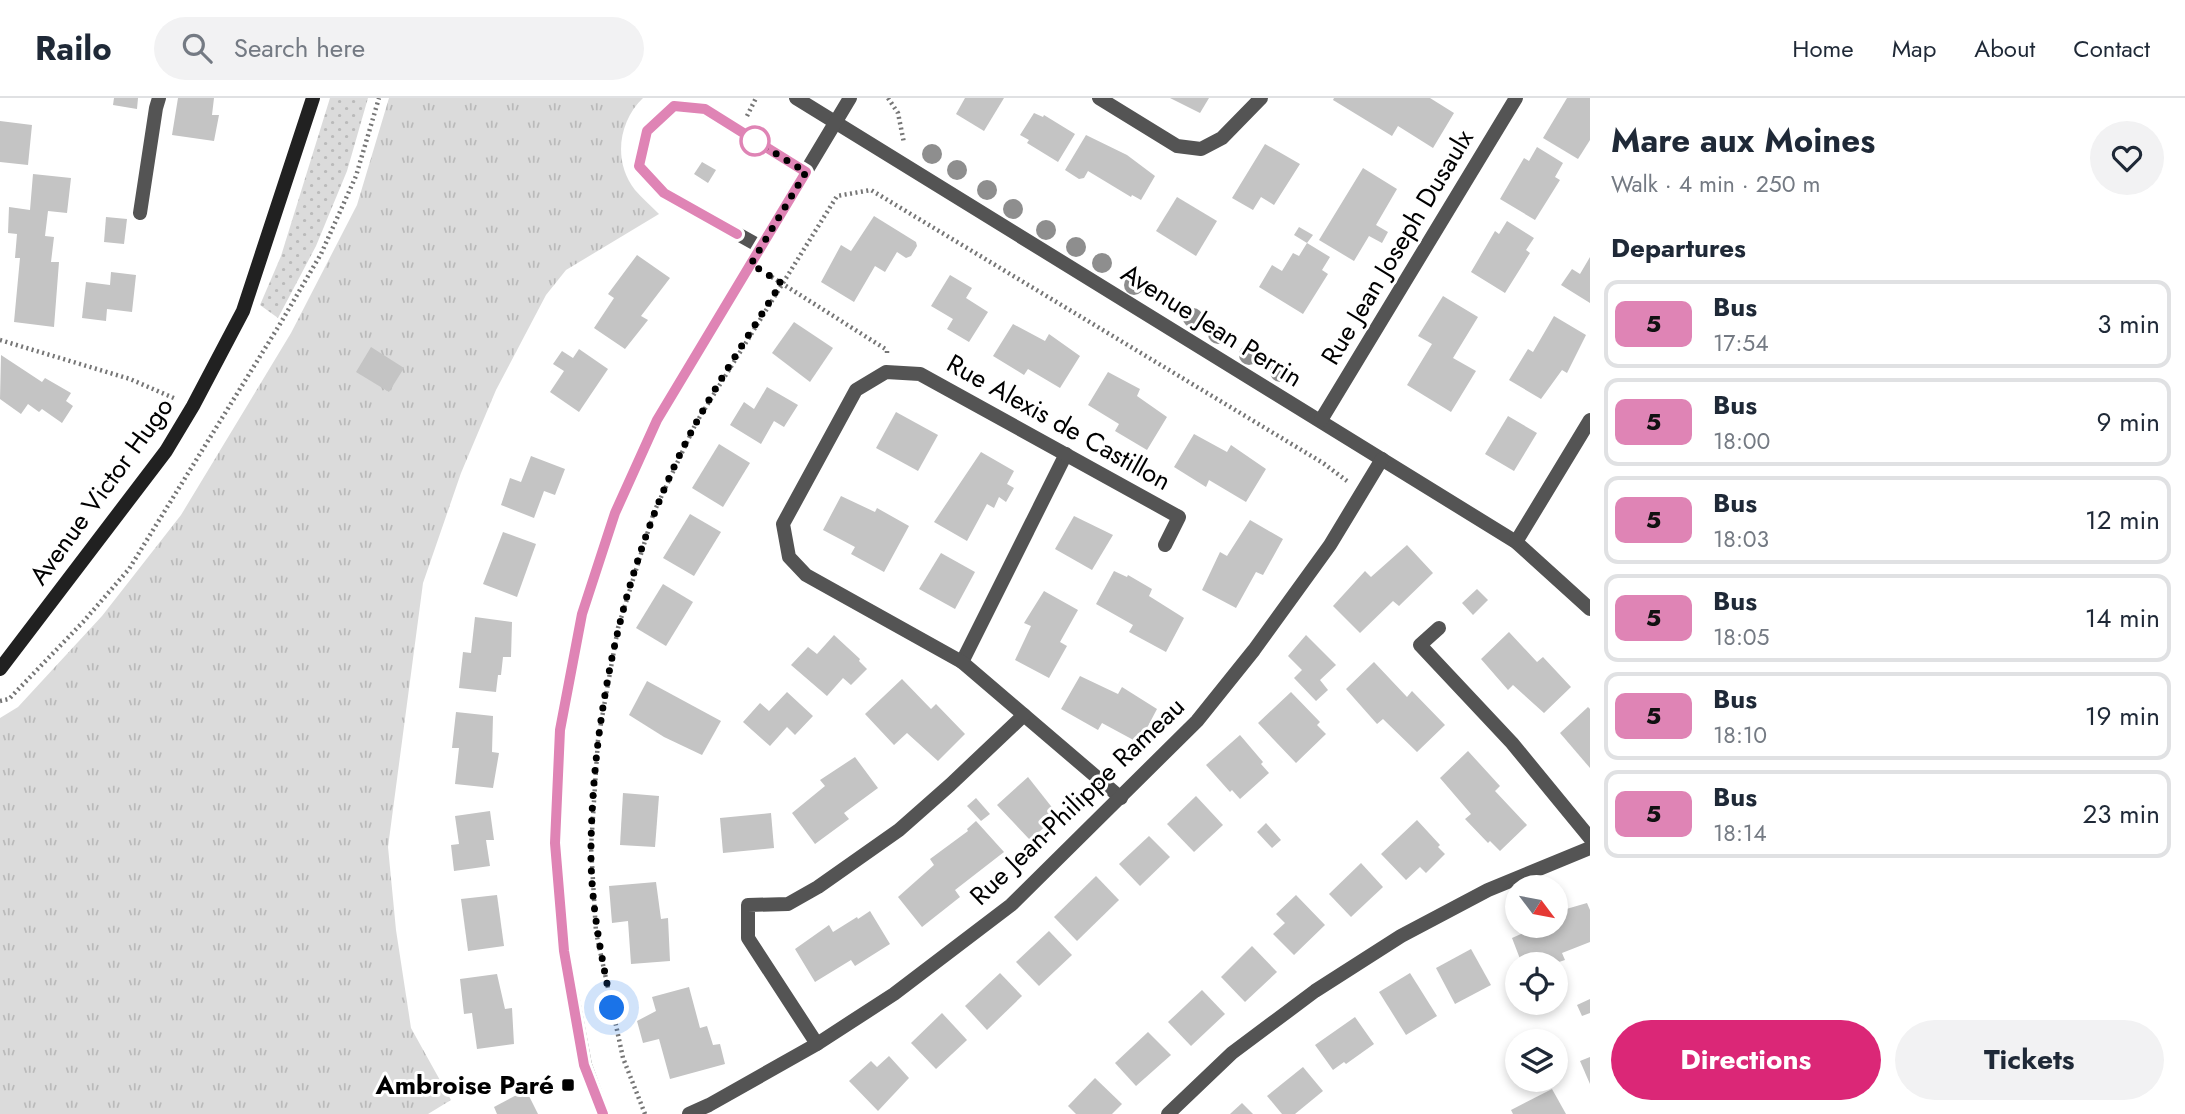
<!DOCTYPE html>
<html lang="en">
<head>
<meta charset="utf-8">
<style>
  body { margin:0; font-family:Jost,sans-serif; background:#f2f2f3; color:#1f2937; height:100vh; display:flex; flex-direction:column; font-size:26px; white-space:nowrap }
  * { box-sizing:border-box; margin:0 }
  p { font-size:23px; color:#747a83 }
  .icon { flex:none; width:38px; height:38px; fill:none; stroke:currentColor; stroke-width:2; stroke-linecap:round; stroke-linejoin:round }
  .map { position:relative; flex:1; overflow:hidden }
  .drawer { display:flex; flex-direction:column; background:#fff; width:595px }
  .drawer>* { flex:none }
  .badge { padding:0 14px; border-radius:10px; font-size:24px; line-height:46px }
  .needle { width:46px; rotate:122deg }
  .tools { position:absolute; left:1505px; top:777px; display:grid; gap:14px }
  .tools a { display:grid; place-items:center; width:63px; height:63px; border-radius:50%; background:#fff; box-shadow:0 4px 10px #0003; font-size:35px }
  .you { position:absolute; width:35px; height:35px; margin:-18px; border:5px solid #fff; border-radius:50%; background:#1a73e8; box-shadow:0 0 0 10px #1a73e833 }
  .map>.badge { position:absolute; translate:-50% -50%; box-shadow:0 0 0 4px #fff }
  h2 { padding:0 21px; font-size:26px; line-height:63px }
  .round { display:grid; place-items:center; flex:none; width:74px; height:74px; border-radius:37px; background:#f2f2f3 }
  .overview { display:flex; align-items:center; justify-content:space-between; height:119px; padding:0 21px }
  h1 { font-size:33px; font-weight:700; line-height:52px }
  .action { display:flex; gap:14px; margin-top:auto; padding:14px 21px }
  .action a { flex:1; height:80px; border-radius:42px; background:#db2777; color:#fff; font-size:28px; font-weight:700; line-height:80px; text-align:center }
  .action a+a { background:#f2f2f3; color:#1f2937 }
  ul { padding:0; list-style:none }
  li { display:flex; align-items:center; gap:21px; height:88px; margin:0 14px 10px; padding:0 7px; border:4px solid #e0e1e3; border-radius:14px }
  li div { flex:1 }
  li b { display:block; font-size:26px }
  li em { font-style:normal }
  li .badge { min-width:77px; font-weight:700; text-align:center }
  header { display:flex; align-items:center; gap:42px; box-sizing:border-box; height:98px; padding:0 35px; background:#fff; border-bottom:2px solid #e0e1e3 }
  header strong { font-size:33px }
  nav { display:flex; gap:38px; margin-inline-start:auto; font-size:24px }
  .search { width:490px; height:63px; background:#f2f2f3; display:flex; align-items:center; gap:18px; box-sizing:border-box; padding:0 24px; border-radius:38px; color:#747a83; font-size:26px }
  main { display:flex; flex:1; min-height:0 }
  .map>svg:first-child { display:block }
  .grass { fill:url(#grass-dots) }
  .park { fill:url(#park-tufts) }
  .building { fill:#c4c4c4 }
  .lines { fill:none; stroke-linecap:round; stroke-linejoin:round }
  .path { stroke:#767676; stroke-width:4.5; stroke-dasharray:2 3.5; stroke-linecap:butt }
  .service { stroke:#545454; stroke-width:14 }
  .minor { stroke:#545454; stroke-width:14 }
  .secondary { stroke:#212121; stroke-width:14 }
  .tree { fill:#8e8e8e }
  .line-casing { stroke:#fff; stroke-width:16 }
  .line { stroke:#df84b5; stroke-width:10 }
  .walk { stroke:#000; stroke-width:7; stroke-dasharray:0 12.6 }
  .stop-dot { fill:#fff; stroke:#df84b5; stroke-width:3.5 }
  .poi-dot { fill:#000; stroke:#fff; stroke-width:2.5 }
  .labels { text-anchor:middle; stroke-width:6; stroke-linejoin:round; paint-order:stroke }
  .street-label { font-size:26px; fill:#000; stroke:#fff }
  .poi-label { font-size:26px; font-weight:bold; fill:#000; stroke:#fff; text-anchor:end }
</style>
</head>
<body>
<header>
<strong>Railo</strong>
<div class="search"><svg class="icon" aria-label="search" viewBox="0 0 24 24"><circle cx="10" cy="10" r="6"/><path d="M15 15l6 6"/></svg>Search here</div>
<nav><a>Home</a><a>Map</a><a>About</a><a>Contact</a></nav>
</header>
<main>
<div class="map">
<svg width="1590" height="1016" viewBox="0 0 1590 1016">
  <defs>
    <pattern id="grass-dots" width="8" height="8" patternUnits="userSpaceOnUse" patternTransform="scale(1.75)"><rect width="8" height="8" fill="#dbdbdb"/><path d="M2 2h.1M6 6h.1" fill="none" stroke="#bababa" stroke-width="1.8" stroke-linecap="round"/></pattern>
    <pattern id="park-tufts" width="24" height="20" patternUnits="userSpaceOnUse" patternTransform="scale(1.75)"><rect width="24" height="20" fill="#dbdbdb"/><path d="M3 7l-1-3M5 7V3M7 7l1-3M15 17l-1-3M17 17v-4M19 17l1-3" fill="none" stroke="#bababa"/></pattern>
  </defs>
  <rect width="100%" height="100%" fill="#fff"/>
  <!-- grass -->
  <path class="grass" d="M330,0H368L347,73L316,148L278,220L260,207L281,158Z"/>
  <!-- park -->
  <path class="park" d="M389,0H643C618,24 613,64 635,92C642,100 651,108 659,116L566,172L546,197L496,292L461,375L423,485L388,749L396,832L411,930L451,1002L428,1016H0V620L18,609L102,518L181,417L291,235L357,107Z"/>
  <!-- building -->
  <g class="building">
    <path d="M114,0H138L137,11L113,7Z"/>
    <path d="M178,0H214L212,17H219L214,43L172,37Z"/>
    <path d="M965,0H1004L984,33L956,16Z"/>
    <path d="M1170,0H1209L1200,15Z"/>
    <path d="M1334,0H1430L1454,15L1433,50L1398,28L1392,38L1333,2Z"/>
    <path d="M1567,0H1590V42L1578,61L1543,40Z"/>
    <path d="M1034,15L1043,19L1044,17L1075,36L1058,64L1027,45L1029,42L1020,37Z"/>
    <path d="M0,23L32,27L28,67L0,64Z"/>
    <path d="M1086,37L1127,57L1155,78L1141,102L1132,97L1131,99L1088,73L1084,80L1079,81L1065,72Z"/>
    <path d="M1265,46L1300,66L1274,107L1261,99L1253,112L1232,100Z"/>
    <path d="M1537,49L1563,65L1555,79L1560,82L1535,122L1500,101L1524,60L1529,63Z"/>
    <path d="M702,64L716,72L708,85L694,76Z"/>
    <path d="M1363,70L1397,91L1376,127L1388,134L1382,145L1369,138L1354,163L1319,142Z"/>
    <path d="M33,76L71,80L67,115L48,113L45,138L54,139L51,164H59L54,229L14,224L20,160H15L17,136L8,135L9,109L30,112Z"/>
    <path d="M1177,99L1217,123L1196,158L1156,133Z"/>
    <path d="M874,118L916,144L917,148L911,158L906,160L897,154L885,174L875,168L854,204L821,184L841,147L851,153Z"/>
    <path d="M106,119L127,121L124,146L104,144Z"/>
    <path d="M1507,123L1534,140L1526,152L1530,155L1505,195L1471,174L1495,133L1499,136Z"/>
    <path d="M1299,129L1313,137L1307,145L1294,137Z"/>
    <path d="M1307,145L1330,159L1322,172L1328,176L1303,216L1259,189L1272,167L1282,173L1293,155L1299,158Z"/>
    <path d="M637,157L670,180L641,218L648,222L625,251L594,230L614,200L608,196Z"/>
    <path d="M1590,159V205L1561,187L1572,171L1580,176Z"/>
    <path d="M111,174L136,177L132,214L107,211L106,223L82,220L86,184L110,187Z"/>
    <path d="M950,177L972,190L966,200L988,214L969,244L947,231L953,221L931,208Z"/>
    <path d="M1443,198L1478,219L1453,260L1476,273L1451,314L1407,287L1432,246L1418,238Z"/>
    <path d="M1554,218L1586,237L1567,275L1562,272L1541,301L1509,282L1528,251L1533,254Z"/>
    <path d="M794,224L833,250L810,284L772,255Z"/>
    <path d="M1013,226L1045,243L1049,236L1080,258L1060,290L1028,271L1024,277L993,258Z"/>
    <path d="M371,249L404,270L389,294L356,274Z"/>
    <path d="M579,251L608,271L579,314L550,294L564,273L553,266L562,253L573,260Z"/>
    <path d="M1,257L42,284L45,280L71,295L66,303L73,308L62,325L42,311L39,314L28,306L21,316L0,301Z"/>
    <path d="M1108,274L1140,291L1137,298L1167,319L1147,352L1115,333L1119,326L1088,307Z"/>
    <path d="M767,289L798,307L784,329L774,323L761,346L730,327L744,304L754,311Z"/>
    <path d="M896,314L938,337L918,373L876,350Z"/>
    <path d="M1508,318L1537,335L1514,373L1485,356Z"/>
    <path d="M1194,336L1227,354L1231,347L1266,371L1246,404L1209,382L1206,389L1174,369Z"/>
    <path d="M719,346L750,365L723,409L692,390Z"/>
    <path d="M981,354L1014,373L1007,386L1014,390L1006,404L999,399L994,410L987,406L967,443L934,424Z"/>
    <path d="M531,358L565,371L555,397L544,393L534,420L501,407L510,380L521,384Z"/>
    <path d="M841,398L875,414L877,410L909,428L884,474L851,456L855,449L823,432Z"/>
    <path d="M690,416L721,434L694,478L663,460Z"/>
    <path d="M1074,418L1113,437L1092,472L1055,451Z"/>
    <path d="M1250,422L1283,441L1263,477L1256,474L1236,510L1202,492L1220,454L1227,458Z"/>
    <path d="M503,434L536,446L517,499L483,486Z"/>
    <path d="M1407,447L1433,475L1399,508L1393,503L1360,535L1333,508L1365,473L1371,479Z"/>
    <path d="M941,455L975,474L955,511L919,491Z"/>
    <path d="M1114,473L1127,479L1128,477L1152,491L1149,498L1184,520L1166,554L1129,534L1133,527L1096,506Z"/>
    <path d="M663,486L693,504L666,548L636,530Z"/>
    <path d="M1477,491L1488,502L1473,517L1462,505Z"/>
    <path d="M1044,493L1078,512L1060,544L1067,548L1049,580L1015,562L1031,528L1024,525Z"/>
    <path d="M475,519L512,524L511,559H503L501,577H498L496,594L459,590L463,554L471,555Z"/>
    <path d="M1509,534L1537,564L1543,559L1571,589L1544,615L1513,587L1508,592L1481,561Z"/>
    <path d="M834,537L860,561L859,563L867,571L851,587L843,580L827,598L791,567L808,549L817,556Z"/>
    <path d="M1306,537L1336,567L1320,582L1328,592L1316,603L1294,580L1302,572L1288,558Z"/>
    <path d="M1374,564L1407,599L1412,593L1445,627L1417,654L1383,621L1377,626L1346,591Z"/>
    <path d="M1080,578L1118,596L1122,589L1157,611L1139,645L1102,625L1098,632L1061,611Z"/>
    <path d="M902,581L931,611L936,606L965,636L938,663L907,635L894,647L865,616Z"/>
    <path d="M647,583L721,623L702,657L664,639L629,617Z"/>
    <path d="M787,594L813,618L795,637L787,629L770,648L743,624L760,605L769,613Z"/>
    <path d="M1291,594L1320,624L1317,627L1326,636L1296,665L1258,625Z"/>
    <path d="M1588,609L1590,611V670L1560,635Z"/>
    <path d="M456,614L493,618L492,654L499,655L493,690L455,686L459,650H452Z"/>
    <path d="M1240,637L1263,664L1261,666L1269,675L1240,701L1232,692L1230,694L1206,667Z"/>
    <path d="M1468,653L1500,688L1495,693L1527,727L1500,753L1490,743L1488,745L1465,721L1471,716L1440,680Z"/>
    <path d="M855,659L878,690L844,715L849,721L815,746L792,715L825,688L820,682Z"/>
    <path d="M1028,679L1058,717L1030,742L997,707Z"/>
    <path d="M623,695L659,698L655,749L620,747Z"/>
    <path d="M1196,698L1223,727L1194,754L1167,726Z"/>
    <path d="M976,700L990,716L981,723L967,708Z"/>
    <path d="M490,713L494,742H486L490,768L454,773L451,747L459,746L455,718Z"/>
    <path d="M771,715L774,750L723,755L720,720Z"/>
    <path d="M1417,722L1440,747L1438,749L1445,756L1426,775L1420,769L1406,782L1381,756Z"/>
    <path d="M976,723L1004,754L955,792L960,799L922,829L898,799L934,767L930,761L968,733L967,731Z"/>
    <path d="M1266,725L1281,742L1272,750L1257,734Z"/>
    <path d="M1149,738L1170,759L1140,788L1119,766Z"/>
    <path d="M1361,765L1383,789L1351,819L1329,796Z"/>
    <path d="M1096,778L1119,802L1077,843L1054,819Z"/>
    <path d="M656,784L661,821L668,820L670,863L631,866L628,823L612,825L609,788Z"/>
    <path d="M497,797L504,848L468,853L461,801Z"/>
    <path d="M1296,797L1325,827L1294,857L1273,836L1285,825L1276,816Z"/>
    <path d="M1587,805L1590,812V844L1562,855L1565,862L1553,866H1522L1512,840L1539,828H1556V814Z"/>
    <path d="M870,813L890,846L855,868L851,862L815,884L795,851L829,827L833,834L857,819L858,821Z"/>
    <path d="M1049,833L1072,857L1039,888L1016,864Z"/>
    <path d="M1252,848L1277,874L1245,904L1221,879Z"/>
    <path d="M1471,851L1491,887L1455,906L1436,870Z"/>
    <path d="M1000,875L1022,898L987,932L965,908Z"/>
    <path d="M1410,875L1437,918L1406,937L1379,894Z"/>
    <path d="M497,876L505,911L512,910L514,946L477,951L472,915L464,916L460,881Z"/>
    <path d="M689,889L700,930L707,928L713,947L720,946L725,966L670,981L659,941L643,945L637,923L656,913L652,899Z"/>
    <path d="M1202,892L1225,916L1191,948L1168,924Z"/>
    <path d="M1590,901V915L1582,918L1577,907Z"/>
    <path d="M942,915L967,942L936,971L911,945Z"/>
    <path d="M1355,919L1374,946L1346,966L1344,964L1333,972L1315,947Z"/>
    <path d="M1148,934L1171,957L1136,988L1115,965Z"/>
    <path d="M889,958L909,980L878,1013L849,983L871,963L877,969Z"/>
    <path d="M1590,959V986L1580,963Z"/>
    <path d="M1303,969L1323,993L1295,1016H1282L1267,998Z"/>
    <path d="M1095,980L1122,1006L1112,1016H1076L1068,1008Z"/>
    <path d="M1552,991L1566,1016H1513L1511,1012Z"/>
    <path d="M526,992L538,1016H497L494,1009Z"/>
    <path d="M1242,1005L1253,1016H1230Z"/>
  </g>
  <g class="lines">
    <!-- path -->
    <g class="path">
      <path d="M888,0L898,15L904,45"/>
      <path d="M747,18L756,0"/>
      <path d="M767,176L887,252V255"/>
      <path d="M0,242L130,281L176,301"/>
      <path d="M0,603L9,601L83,524L129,471L280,226L321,156L356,78L379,0"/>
      <path d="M645,1016L623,960L596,834L591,749L598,642L618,530L654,414L696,325L837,98L871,92L1323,365L1347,383"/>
    </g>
    <!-- service -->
    <path class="service" d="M761,149L664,95L639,68L647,33L674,8L705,11L806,74"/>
    <!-- minor -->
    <g class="minor">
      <path d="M796,0L1516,444L1590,511"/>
      <path d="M1099,0L1177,48L1201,51L1222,40L1261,0"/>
      <path d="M140,115L156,10L159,0"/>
      <path d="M1321,322L1516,0"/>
      <path d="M1516,444L1590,322"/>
      <path d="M1439,530L1420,547L1512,645L1590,740"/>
      <path d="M962,564L1066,356"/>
      <path d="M1121,700L962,564L806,477L789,459L783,426L856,292L886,274L920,276L1179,419L1165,447"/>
      <path d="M817,946L748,840V807L788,806L818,789L899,732L950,687L1024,617"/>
      <path d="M603,1016L585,967L564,853L555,745L560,632L582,516L615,415L657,322L850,0"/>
      <path d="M689,1016L709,1007L817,946L894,896L1011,807L1197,623L1254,552L1330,447L1382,361"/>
      <path d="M1168,1016L1232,955L1315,893L1401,838L1488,792L1590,750"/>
    </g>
    <!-- secondary -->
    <path class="secondary" d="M0,571L166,353L193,308L243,213L313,0"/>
  </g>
  <!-- trees -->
  <g class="tree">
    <circle cx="932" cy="56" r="10"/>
    <circle cx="957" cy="72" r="10"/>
    <circle cx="987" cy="92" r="10"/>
    <circle cx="1013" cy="111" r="10"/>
    <circle cx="1046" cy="132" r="10"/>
    <circle cx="1076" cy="149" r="10"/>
    <circle cx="1102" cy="165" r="10"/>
    <circle cx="1134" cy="187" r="10"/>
    <circle cx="1193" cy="220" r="10"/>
    <circle cx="1218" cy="236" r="10"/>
    <circle cx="1249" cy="257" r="10"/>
    <circle cx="1280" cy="274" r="10"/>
  </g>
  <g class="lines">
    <defs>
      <path id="line" d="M603,1016L584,967L564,853L555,745L560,632L582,516L615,415L657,322L806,74L705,11L674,8L647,33L639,68L664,95L737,136"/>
    </defs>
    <!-- line casing -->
    <use href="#line" class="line-casing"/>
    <!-- line -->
    <use href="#line" class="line"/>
    <!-- walk -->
    <path class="walk" d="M612,910C601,857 590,802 591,748C593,605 628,450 696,325C722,277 753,231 781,185L751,166L806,74L755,43"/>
  </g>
  <!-- markers -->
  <circle class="stop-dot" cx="755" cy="43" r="14"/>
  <rect class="poi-dot" x="561" y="980" width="14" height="14" rx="3.5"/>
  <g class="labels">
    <!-- street labels -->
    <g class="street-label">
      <text transform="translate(1397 149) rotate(-59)" y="9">Rue Jean Joseph Dusaulx</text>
      <text transform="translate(1212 227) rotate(32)" y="9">Avenue Jean Perrin</text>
      <text transform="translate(1059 324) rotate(29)" y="9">Rue Alexis de Castillon</text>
      <text transform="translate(101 393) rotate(-54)" y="9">Avenue Victor Hugo</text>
      <text transform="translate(1077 703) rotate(-44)" y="9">Rue Jean-Philippe Rameau</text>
    </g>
    <!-- poi labels -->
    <g class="poi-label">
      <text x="554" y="996">Ambroise Paré</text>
    </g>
  </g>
</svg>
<div class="tools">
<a><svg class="needle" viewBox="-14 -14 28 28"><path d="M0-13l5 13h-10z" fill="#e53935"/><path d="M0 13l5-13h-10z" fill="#747a83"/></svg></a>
<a><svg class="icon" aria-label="locate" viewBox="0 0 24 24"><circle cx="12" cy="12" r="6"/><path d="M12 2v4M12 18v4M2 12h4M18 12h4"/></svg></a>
<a><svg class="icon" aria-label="layers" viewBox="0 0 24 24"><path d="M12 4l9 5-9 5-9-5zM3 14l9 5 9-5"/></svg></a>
</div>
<div class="you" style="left:612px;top:910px"></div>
</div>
<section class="drawer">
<div class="overview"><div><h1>Mare aux Moines</h1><p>Walk · 4 min · 250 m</p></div><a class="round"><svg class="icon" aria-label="heart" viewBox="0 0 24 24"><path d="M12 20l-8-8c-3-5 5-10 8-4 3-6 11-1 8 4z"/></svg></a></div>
<h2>Departures</h2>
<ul>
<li><span class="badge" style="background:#df84b5;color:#111">5</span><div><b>Bus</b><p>17:54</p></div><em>3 min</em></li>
<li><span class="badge" style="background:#df84b5;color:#111">5</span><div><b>Bus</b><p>18:00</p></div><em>9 min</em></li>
<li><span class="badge" style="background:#df84b5;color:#111">5</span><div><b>Bus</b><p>18:03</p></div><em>12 min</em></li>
<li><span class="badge" style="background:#df84b5;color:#111">5</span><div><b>Bus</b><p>18:05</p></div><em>14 min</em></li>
<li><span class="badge" style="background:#df84b5;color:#111">5</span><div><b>Bus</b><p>18:10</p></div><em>19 min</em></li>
<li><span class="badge" style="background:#df84b5;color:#111">5</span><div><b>Bus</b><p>18:14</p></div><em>23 min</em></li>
</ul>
<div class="action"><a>Directions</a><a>Tickets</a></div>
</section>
</main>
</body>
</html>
